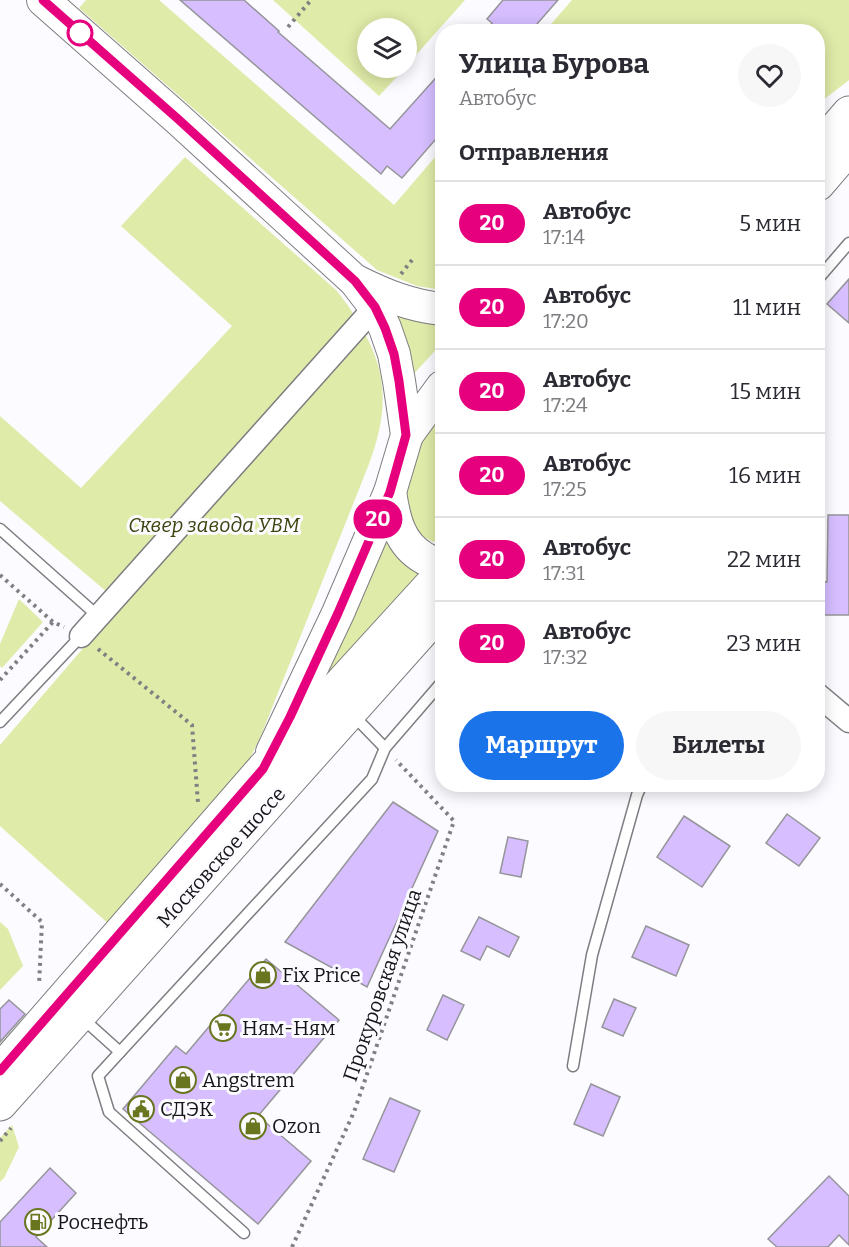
<!DOCTYPE html>
<html lang="ru">
<head>
<meta charset="utf-8">
<style>
  body { margin:0; font-family:Bitter,serif; background:#f7f7f7; color:#2b2b33; height:100vh; display:flex; flex-direction:column; font-size:22px; white-space:nowrap }
  * { box-sizing:border-box; margin:0 }
  p { font-size:20px; color:#7c7c81 }
  .icon { flex:none; width:33px; height:33px; fill:none; stroke:currentColor; stroke-width:2; stroke-linecap:round; stroke-linejoin:round }
  .map { position:relative; flex:1; overflow:hidden }
  .details { position:absolute; left:435px; top:24px; width:390px; height:768px; display:flex; flex-direction:column; background:#fff; border-radius:24px; box-shadow:0 3px 15px #0003 }
  .details>* { flex:none }
  .badge { padding:0 12px; border-radius:20px; font-size:21px; line-height:39px }
  .controls { position:absolute; left:357px; top:18px; display:grid; gap:12px }
  .controls a { display:grid; place-items:center; width:60px; height:60px; border-radius:50%; background:#fff; box-shadow:0 3px 15px #0003; font-size:30px }
  .map>.badge { position:absolute; translate:-50% -50%; box-shadow:0 0 0 3px #fff }
  h2 { padding:0 24px; font-size:22px; line-height:54px }
  .round { display:grid; place-items:center; flex:none; width:63px; height:63px; border-radius:32px; background:#f7f7f7 }
  .head { display:flex; align-items:center; justify-content:space-between; height:102px; padding:0 24px }
  h1 { font-size:28px; font-weight:700; line-height:45px }
  .primary-button { display:flex; gap:12px; margin-top:auto; padding:12px 24px }
  .primary-button a { flex:1; height:69px; border-radius:36px; background:#1a73e8; color:#fff; font-size:24px; font-weight:700; line-height:69px; text-align:center }
  .primary-button a+a { background:#f7f7f7; color:#2b2b33 }
  ul { padding:0; list-style:none }
  li { display:flex; align-items:center; gap:18px; height:84px; padding:0 24px; border-top:2px solid #e1e1e2 }
  li div { flex:1 }
  li b { display:block; font-size:22px }
  li em { font-style:normal }
  li .badge { min-width:66px; font-weight:700; text-align:center }
  .map>svg:first-child { display:block }
  .green { fill:#dfeba8 }
  .building { fill:#d6beff; stroke:#969599; stroke-width:1.5 }
  .lines { fill:none; stroke-linecap:round; stroke-linejoin:round }
  .service-casing { stroke:#7e7d81; stroke-width:13 }
  .minor-casing { stroke:#7e7d81; stroke-width:25 }
  .secondary-casing { stroke:#7e7d81; stroke-width:34 }
  .primary-casing { stroke:#7e7d81; stroke-width:35 }
  .path { stroke:#807f82; stroke-width:4; stroke-dasharray:3 4.5; stroke-linecap:butt }
  .service { stroke:#fff; stroke-width:10 }
  .minor { stroke:#fff; stroke-width:22 }
  .secondary { stroke:#fff; stroke-width:32 }
  .primary { stroke:#fff; stroke-width:33 }
  .line-casing { stroke:#fff; stroke-width:14 }
  .line { stroke:#e6007e; stroke-width:9 }
  .stop-dot { fill:#fff; stroke:#e6007e; stroke-width:3 }
  .labels { text-anchor:middle; stroke-width:6; stroke-linejoin:round; paint-order:stroke }
  .park-label { font-size:20px; font-style:italic; fill:#3c420d; stroke:#fcfbff }
  .street-label { font-size:20px; fill:#161517; stroke:#fcfbff }
  .poi-label { font-size:20px; fill:#161517; stroke:#fcfbff; text-anchor:start }
</style>
</head>
<body>
<div class="map">
<svg width="849" height="1247" viewBox="0 0 849 1247">
  <rect width="100%" height="100%" fill="#fcfbff"/>
  <!-- green -->
  <g class="green">
    <path d="M86,0H159L394,205L442,149V290L417,286L377,270L79,8Z"/>
    <path d="M273,0H465L407,65L406,28H368V68H405L379,96Z"/>
    <path d="M572,0H849V80L818,104V32L545,31Z"/>
    <path d="M185,157L336,290C356,314 380,354 382,386C385,413 378,439 369,464L262,733L248,763L112,927L0,826V745L121,604L0,501V416L81,488L232,326L121,226Z"/>
    <path d="M393,312L442,320V343L411,377Z"/>
    <path d="M442,408V540L433,542L413,531L403,505L405,478L428,426Z"/>
    <path d="M386,521L428,573L323,680Z"/>
    <path d="M19,599L43,622L2,668L0,666V644Z"/>
    <path d="M0,922L8,929L23,966L0,990Z"/>
    <path d="M12,1125L19,1147L4,1178L0,1182V1138Z"/>
  </g>
  <!-- building -->
  <g class="building">
    <path d="M180,0H244L279,31L278,32L390,129L442,71V132L402,178L387,166L381,174Z"/>
    <path d="M503,0H558L530,32H485L492,23L487,19Z"/>
    <path d="M849,279V323L827,304Z"/>
    <path d="M828,515H849V615H821L822,581L827,582Z"/>
    <path d="M393,802L438,831L367,987L285,942Z"/>
    <path d="M787,814L820,838L799,866L766,843Z"/>
    <path d="M684,816L730,846L702,887L657,857Z"/>
    <path d="M508,837L528,841L521,877L500,873Z"/>
    <path d="M479,917L519,937L509,957L487,946L480,960L461,951Z"/>
    <path d="M646,926L689,945L676,976L632,957Z"/>
    <path d="M266,959L339,1020L258,1116L311,1161L258,1224L123,1109L176,1046L186,1054Z"/>
    <path d="M443,995L464,1005L447,1040L427,1030Z"/>
    <path d="M614,999L636,1008L623,1036L602,1027Z"/>
    <path d="M9,1000L25,1014L0,1042V1009Z"/>
    <path d="M591,1084L620,1097L603,1136L574,1124Z"/>
    <path d="M390,1098L420,1111L394,1172L363,1159Z"/>
    <path d="M50,1168L76,1193L36,1237L47,1247H0V1222Z"/>
    <path d="M829,1176L849,1196V1245L839,1235L828,1247H777L768,1239Z"/>
  </g>
  <g class="lines">
    <defs>
      <g id="service">
        <path d="M818,279L849,243"/>
        <path d="M0,529L99,617"/>
        <path d="M352,714L385,748"/>
        <path d="M0,722L81,636"/>
        <path d="M81,1017L120,1052L372,779L385,748L442,682"/>
        <path d="M120,1052L98,1076L109,1112L244,1233"/>
        <path d="M573,1066L592,955L637,795L642,784"/>
      </g>
      <g id="minor">
        <path d="M81,636L375,307"/>
        <path d="M818,695L849,721"/>
      </g>
      <g id="secondary">
        <path d="M43,0L178,119L355,281L375,307L385,328L394,354L399,381L407,435L390,492L338,613L272,752"/>
        <path d="M356,281C384,295 411,306 442,309"/>
        <path d="M407,435L442,387"/>
        <path d="M390,492C394,518 399,544 424,558C430,562 437,563 442,566"/>
      </g>
      <g id="primary">
        <path d="M818,149L849,113"/>
        <path d="M818,184L849,148"/>
        <path d="M0,1071L263,769L442,573"/>
        <path d="M0,1104L442,609"/>
      </g>
    </defs>
    <!-- service casing -->
    <use href="#service" class="service-casing"/>
    <!-- minor casing -->
    <use href="#minor" class="minor-casing"/>
    <!-- secondary casing -->
    <use href="#secondary" class="secondary-casing"/>
    <!-- primary casing -->
    <use href="#primary" class="primary-casing"/>
    <!-- path -->
    <g class="path">
      <path d="M288,27L311,0"/>
      <path d="M401,274L412,260"/>
      <path d="M0,575L53,622L64,627"/>
      <path d="M98,649L192,725L198,803"/>
      <path d="M0,680L53,622"/>
      <path d="M0,884L42,922L39,985"/>
      <path d="M0,1141L11,1128"/>
      <path d="M292,1247L354,1112L454,821L396,760"/>
    </g>
    <!-- service -->
    <use href="#service" class="service"/>
    <!-- minor -->
    <use href="#minor" class="minor"/>
    <!-- secondary -->
    <use href="#secondary" class="secondary"/>
    <!-- primary -->
    <use href="#primary" class="primary"/>
  </g>
  <g class="lines">
    <defs>
      <path id="line" d="M0,1071L263,769L290,717L338,613L390,492L406,435L399,381L394,354L385,328L375,307L355,281L178,119L43,0"/>
    </defs>
    <!-- line casing -->
    <use href="#line" class="line-casing"/>
    <!-- line -->
    <use href="#line" class="line"/>
  </g>
  <!-- icons -->
  <defs>
    <symbol id="shop-ring" viewBox="-11 -11 22 22"><circle r="9.5" fill="#fcfbff" stroke="#6a751f" stroke-width="1.5"/><path d="M-5-2.5h2.3a2.7 3.5 0 0 1 5.4 0H5L5.5 6h-11ZM-1.5-2.5h3a1.5 2.3 0 0 0-3 0Z" fill="#6a751f"/></symbol>
    <symbol id="supermarket-ring" viewBox="-11 -11 22 22"><circle r="9.5" fill="#fcfbff" stroke="#6a751f" stroke-width="1.5"/><path d="M-6-5.5h2.5l.6 2H6L4.5 2H-2.5L-4.4-4H-6ZM-1.5 3.2a1.3 1.3 0 1 0 .1 0ZM3 3.2a1.3 1.3 0 1 0 .1 0Z" fill="#6a751f"/></symbol>
    <symbol id="civic-ring" viewBox="-11 -11 22 22"><circle r="9.5" fill="#fcfbff" stroke="#6a751f" stroke-width="1.5"/><path d="M-.6-6.5H3V-4.5H.6V-3L4-1V1h2V6H-6V1h2V-1L-.6-3ZM-1.2 2.5V6h2.4V2.5Z" fill="#6a751f"/></symbol>
    <symbol id="fuel-ring" viewBox="-11 -11 22 22"><circle r="9.5" fill="#fcfbff" stroke="#6a751f" stroke-width="1.5"/><path d="M-5.5-6h7V0h2V4h1.3V-2.5L3-4.5l.8-.8L6-3V5H2.5V1h-1V6h-7ZM-4.2-4.7v3.2H.2V-4.7Z" fill="#6a751f"/></symbol>
  </defs>
  <g fill-rule="evenodd">
    <use href="#shop-ring" x="248" y="960" width="30" height="30"/>
    <use href="#supermarket-ring" x="208" y="1013" width="30" height="30"/>
    <use href="#shop-ring" x="168" y="1065" width="30" height="30"/>
    <use href="#civic-ring" x="126" y="1094" width="30" height="30"/>
    <use href="#shop-ring" x="238" y="1111" width="30" height="30"/>
    <use href="#fuel-ring" x="23" y="1207" width="30" height="30"/>
  </g>
  <!-- markers -->
  <circle class="stop-dot" cx="80" cy="33" r="12"/>
  <g class="labels">
    <!-- park labels -->
    <g class="park-label">
      <text x="214" y="532">Сквер завода УВМ</text>
    </g>
    <!-- street labels -->
    <g class="street-label">
      <text transform="translate(221 857) rotate(-48)" y="7">Московское шоссе</text>
      <text transform="translate(382 985) rotate(-71)" y="7">Прокуровская улица</text>
    </g>
    <!-- poi labels -->
    <g class="poi-label">
      <text x="282" y="982">Fix Price</text>
      <text x="242" y="1035">Ням-Ням</text>
      <text x="202" y="1087">Angstrem</text>
      <text x="160" y="1116">СДЭК</text>
      <text x="272" y="1133">Ozon</text>
      <text x="57" y="1229">Роснефть</text>
    </g>
  </g>
</svg>
<div class="controls">
<a><svg class="icon" aria-label="layers" viewBox="0 0 24 24"><path d="M12 4l9 5-9 5-9-5zM3 14l9 5 9-5"/></svg></a>
</div>
<b class="badge" style="left:378px;top:519px;background:#e6007e;color:#fff">20</b>
<section class="details">
<div class="head"><div><h1>Улица Бурова</h1><p>Автобус</p></div><a class="round"><svg class="icon" aria-label="heart" viewBox="0 0 24 24"><path d="M12 20l-8-8c-3-5 5-10 8-4 3-6 11-1 8 4z"/></svg></a></div>
<h2>Отправления</h2>
<ul>
<li><span class="badge" style="background:#e6007e;color:#fff">20</span><div><b>Автобус</b><p>17:14</p></div><em>5 мин</em></li>
<li><span class="badge" style="background:#e6007e;color:#fff">20</span><div><b>Автобус</b><p>17:20</p></div><em>11 мин</em></li>
<li><span class="badge" style="background:#e6007e;color:#fff">20</span><div><b>Автобус</b><p>17:24</p></div><em>15 мин</em></li>
<li><span class="badge" style="background:#e6007e;color:#fff">20</span><div><b>Автобус</b><p>17:25</p></div><em>16 мин</em></li>
<li><span class="badge" style="background:#e6007e;color:#fff">20</span><div><b>Автобус</b><p>17:31</p></div><em>22 мин</em></li>
<li><span class="badge" style="background:#e6007e;color:#fff">20</span><div><b>Автобус</b><p>17:32</p></div><em>23 мин</em></li>
</ul>
<div class="primary-button"><a>Маршрут</a><a>Билеты</a></div>
</section>
</div>
</body>
</html>
